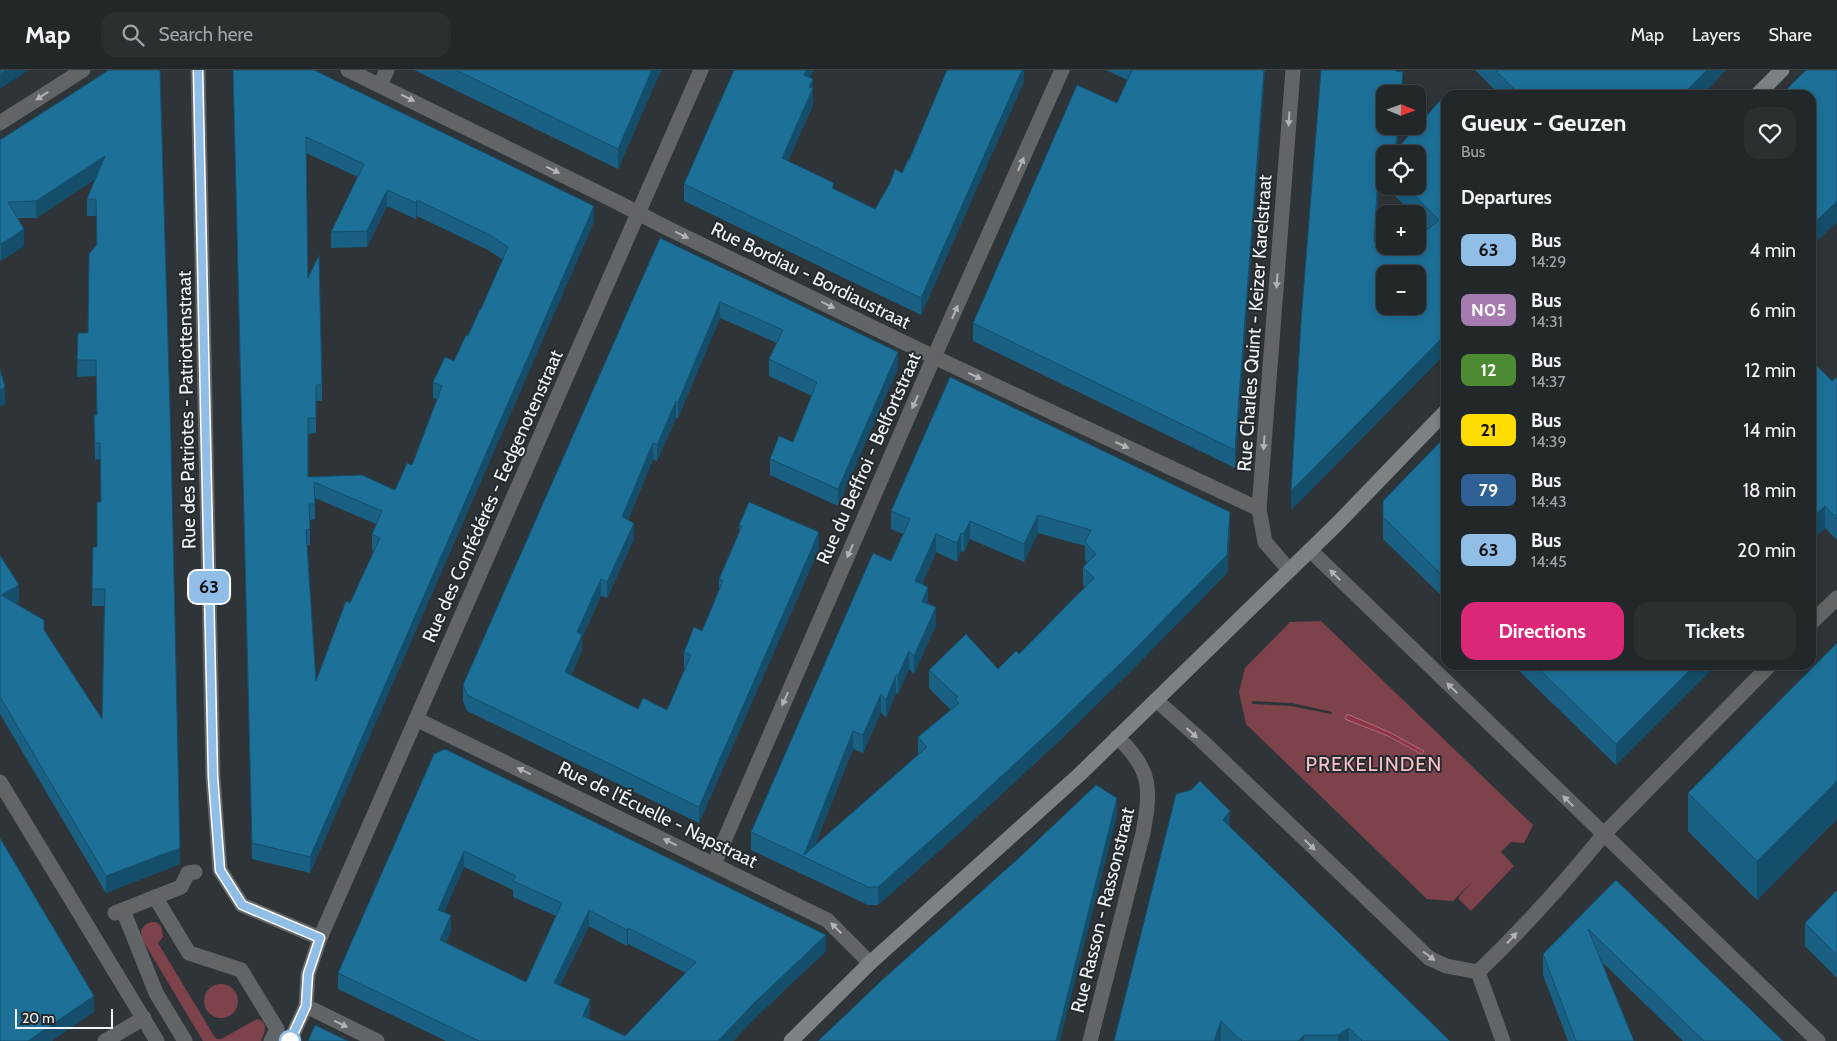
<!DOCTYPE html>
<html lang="en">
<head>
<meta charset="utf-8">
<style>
  body { margin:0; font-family:Cabin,sans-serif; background:#2a2f32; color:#f1f3f6; height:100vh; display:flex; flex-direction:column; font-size:19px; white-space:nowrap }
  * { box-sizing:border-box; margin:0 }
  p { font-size:16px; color:#a2a5a8 }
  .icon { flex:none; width:28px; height:28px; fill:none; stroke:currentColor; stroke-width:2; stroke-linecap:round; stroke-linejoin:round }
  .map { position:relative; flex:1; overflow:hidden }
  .side { position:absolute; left:1441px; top:20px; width:375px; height:580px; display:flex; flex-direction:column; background:#22272a; border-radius:15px; box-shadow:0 2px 8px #0003,0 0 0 1px #3f4447 }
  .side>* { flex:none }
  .badge { padding:0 10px; border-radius:8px; font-size:18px; line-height:32px }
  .needle { width:32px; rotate:91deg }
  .controls { position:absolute; left:1376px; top:15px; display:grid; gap:10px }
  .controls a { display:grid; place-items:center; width:50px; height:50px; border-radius:10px; background:#22272a; box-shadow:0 2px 8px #0003,0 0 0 1px #3f4447; font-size:25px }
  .scale { position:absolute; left:15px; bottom:12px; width:98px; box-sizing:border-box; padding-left:5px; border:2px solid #f0f4f7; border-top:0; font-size:14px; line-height:18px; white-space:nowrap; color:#f0f4f7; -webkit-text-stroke:4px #242a2e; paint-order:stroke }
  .map>.badge { position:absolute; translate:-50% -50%; box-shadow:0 0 0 2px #fff }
  h2 { padding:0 20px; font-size:19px; line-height:45px }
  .round { display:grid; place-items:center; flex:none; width:52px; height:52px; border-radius:15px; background:#2a2f32 }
  .head { display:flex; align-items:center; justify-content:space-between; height:85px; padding:0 20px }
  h1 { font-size:24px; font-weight:700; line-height:38px }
  .action { display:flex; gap:10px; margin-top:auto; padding:10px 20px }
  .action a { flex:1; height:58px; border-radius:15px; background:#db2777; color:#fff; font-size:20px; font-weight:700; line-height:58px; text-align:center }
  .action a+a { background:#2a2f32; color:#f1f3f6 }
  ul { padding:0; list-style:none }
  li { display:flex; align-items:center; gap:15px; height:60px; padding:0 20px }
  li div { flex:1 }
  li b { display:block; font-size:19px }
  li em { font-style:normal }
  li .badge { min-width:55px; font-weight:700; text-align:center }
  header { display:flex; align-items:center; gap:30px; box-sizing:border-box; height:70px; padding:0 25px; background:#22272a; border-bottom:1px solid #3f4447 }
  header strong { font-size:24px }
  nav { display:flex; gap:28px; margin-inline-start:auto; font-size:18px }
  .search { width:350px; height:45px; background:#2a2f32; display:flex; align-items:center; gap:12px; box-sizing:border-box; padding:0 18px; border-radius:15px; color:#a2a5a8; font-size:19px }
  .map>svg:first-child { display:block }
  .green { fill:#7e424a; fill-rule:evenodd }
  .water { fill:url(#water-ripples); stroke:#ad6e7a }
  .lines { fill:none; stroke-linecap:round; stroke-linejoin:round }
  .street { stroke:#626567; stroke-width:15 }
  .secondary { stroke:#7c8184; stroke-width:15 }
  .wall { fill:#196083; fill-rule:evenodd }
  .shaded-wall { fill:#144e6a }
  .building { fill:#1d7098; stroke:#144e6a; fill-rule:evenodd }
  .oneway { fill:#b0b4b6 }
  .line-casing { stroke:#fff; stroke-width:11 }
  .line { stroke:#91bee7; stroke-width:8 }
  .stop-dot { fill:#fff; stroke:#91bee7; stroke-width:2.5 }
  .labels { text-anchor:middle; stroke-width:4; stroke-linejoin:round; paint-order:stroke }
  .street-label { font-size:19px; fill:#f0f4f7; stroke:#242a2e }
  .neighbourhood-label { font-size:20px; letter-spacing:1px; fill:#f7c3c8; stroke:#242a2e }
</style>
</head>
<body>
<header>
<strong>Map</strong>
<div class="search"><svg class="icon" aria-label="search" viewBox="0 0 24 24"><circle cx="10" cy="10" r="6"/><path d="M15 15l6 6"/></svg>Search here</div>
<nav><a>Map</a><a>Layers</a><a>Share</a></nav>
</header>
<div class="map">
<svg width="1837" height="971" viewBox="0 0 1837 971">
  <defs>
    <pattern id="water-ripples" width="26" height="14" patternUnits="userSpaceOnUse" patternTransform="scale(1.25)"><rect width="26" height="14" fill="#903545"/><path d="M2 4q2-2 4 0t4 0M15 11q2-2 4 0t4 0" fill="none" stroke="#a05361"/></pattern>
  </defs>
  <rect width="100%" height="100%" fill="#2e3438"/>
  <!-- green -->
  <g class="green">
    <path d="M1321,551L1533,755L1524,773L1511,772L1501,782L1514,796L1471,841L1458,828L1473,811L1453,831L1427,829L1246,654L1239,622L1245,598L1290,552ZM1252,631L1292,633L1332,642L1331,644L1291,636L1252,634ZM1347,645L1389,662L1423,681L1421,684Z"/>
    <path d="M151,852H156L161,856L163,867L158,873L214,966L217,969H221L257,949C269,952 265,962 261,971H203L142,869L141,860L146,854Z"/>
    <circle cx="221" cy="931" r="17"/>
  </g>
  <!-- water -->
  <path class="water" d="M1347,644L1389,662L1424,681L1421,684L1388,666L1345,649Z"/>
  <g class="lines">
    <!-- street -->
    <g class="street">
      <path d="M198,0L213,707L220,800L242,835L320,868L308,904L306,936L290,971"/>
      <path d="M348,0L613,130L667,158L934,287L1259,439"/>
      <path d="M380,15L387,0"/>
      <path d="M0,53L83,0"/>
      <path d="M1310,480L1818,971"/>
      <path d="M1289,500L1265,472L1259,439L1293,0"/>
      <path d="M1811,553L1837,528"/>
      <path d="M1156,630L1200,669L1429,888L1446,896L1478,902"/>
      <path d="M416,649L827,850L870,893"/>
      <path d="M0,712L157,971"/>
      <path d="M714,794L934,287L1062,0"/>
      <path d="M155,827L189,883L241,900L277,959L271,971"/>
      <path d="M123,840L156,923L185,971"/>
      <path d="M115,843L181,817L188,803L195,802"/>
      <path d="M320,868L701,0"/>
      <path d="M1478,902C1523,859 1565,812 1604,764L1770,595"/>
      <path d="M1478,902L1503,971"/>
      <path d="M306,936L377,971"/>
      <path d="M105,971L144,948"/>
      <path d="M1090,971L1143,763C1151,719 1152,699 1117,667"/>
    </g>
    <!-- secondary -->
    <g class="secondary">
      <path d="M1757,25L1782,0"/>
      <path d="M791,971L870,893L1080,704L1337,454L1446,341"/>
    </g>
  </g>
  <!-- wall -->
  <g class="wall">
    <path d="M109,0L180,794L106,823L0,644V485L19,532L16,534L44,560L102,649L104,536H92L93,477H97L101,432L100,389L95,390L94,345H97L96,306L77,307L78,263H88L97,174L96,146H87V129L95,109L36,148H18L24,176L1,191L0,189V70Z"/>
    <path d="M233,0H314L594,152L310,803L252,789ZM306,83L358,107L331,162V178L367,177L387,136L416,149L417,146L488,180L503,190L481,239L454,291L433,312V328L437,329L412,395L395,420L308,407V364L316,363V331H322V315L308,208ZM315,428L376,454L372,464V480L374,481L316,611L307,475H310V450L315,449Z"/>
    <path d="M414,0H661L618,99Z"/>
    <path d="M734,0H813L810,8L813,9V35L788,91L834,119L875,139L902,103L909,90L1024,0V11L921,245L684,131V114Z"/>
    <path d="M1106,0H1265L1235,398L973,271V253L1117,33L1127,10Z"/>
    <path d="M1397,0V78L1446,25V283L1291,440ZM1385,84L1418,116H1385L1413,144H1418V148L1428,158L1418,176L1375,172L1379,110L1385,116Z"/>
    <path d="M1475,0H1726L1702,25H1500Z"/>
    <path d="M660,168L898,298L838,436L770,405V389L793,372L812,326L769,306V289L777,273L720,248L678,348H676L657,391L653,389L628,450L634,469L607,528L601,526L582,568V581L571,605L638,639L667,640L685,599H684V582L702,561L719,519V509L739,462V455L819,479L699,753L467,641L463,631V615Z"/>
    <path d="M1811,290L1832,311L1837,307V470L1825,458L1811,471Z"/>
    <path d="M950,307L1230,460L1227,503L1131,601L1059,671L967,756L878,835H868L751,780V762L891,491L903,464L891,459V441ZM1038,463L1085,476V490L1087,493L1083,497V515L1085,517L1019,584L998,599L929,600V618L951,640L918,667V685L815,775L853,679L863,683L881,642L886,648L896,623L898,624L909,599L914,604L936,555L922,514L936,482L957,492L961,481L964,482L970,469L1024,492Z"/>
    <path d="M1446,366V530L1383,469V431Z"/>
    <path d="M1837,573V749L1757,830L1688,761V723Z"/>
    <path d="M1513,595H1716L1616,695Z"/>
    <path d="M434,684L826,881L754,949L733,971H446L338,919V903ZM464,797L513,820V827L556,846L526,912L446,873L451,861L444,842ZM589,856L627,876L628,874L686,903L625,966L589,949L590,945L560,915Z"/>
    <path d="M1230,757L1450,971H1114Z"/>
    <path d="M1616,810L1783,971H1683L1602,892L1634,971H1568L1543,905V884Z"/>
    <path d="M1837,820V908L1805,876V853Z"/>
  </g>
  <!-- shaded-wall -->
  <g class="shaded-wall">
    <path d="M6,0H29L0,19V4Z"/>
    <path d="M652,0H661L618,99V79Z"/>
    <path d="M806,0H813L804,22V5Z"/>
    <path d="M1022,0H1024V11L921,245V228Z"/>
    <path d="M1264,0H1265L1235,398V380Z"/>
    <path d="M1707,0H1726L1702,25H1682Z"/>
    <path d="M1403,2V21L1402,24H1401Z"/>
    <path d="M813,9V35L782,104V88Z"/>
    <path d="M1398,56H1399L1397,84H1395Z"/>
    <path d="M105,86V103L36,148V131Z"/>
    <path d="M1379,90V110L1374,192V172Z"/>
    <path d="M387,120V136L367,177V161Z"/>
    <path d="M417,130V146L416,149V133Z"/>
    <path d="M1837,131V152L1811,177V156Z"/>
    <path d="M594,136V152L310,803V787Z"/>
    <path d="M24,159V176L1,191V174Z"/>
    <path d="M720,232V248L678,348V332Z"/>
    <path d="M1446,264V283L1291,440V421Z"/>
    <path d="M898,282V298L838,436V419Z"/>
    <path d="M5,317V334L0,337V320Z"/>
    <path d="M676,331V348L657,391V375Z"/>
    <path d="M653,373V389L622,464V447Z"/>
    <path d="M1825,436V458L1811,471V449Z"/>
    <path d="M1230,442V460L1227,503L1131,601L1059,671L967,756L878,835V817Z"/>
    <path d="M1038,445V463L1024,492V474Z"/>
    <path d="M970,451V469L964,482V464Z"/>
    <path d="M634,453V469L607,528V512Z"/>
    <path d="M819,462V479L699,753V737Z"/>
    <path d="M961,463V481L957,492V473Z"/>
    <path d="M936,464V482L915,530V511Z"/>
    <path d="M601,509V526L582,568V581L565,618V602L577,562Z"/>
    <path d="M19,515V532L1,542V525Z"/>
    <path d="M928,517V535L922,532Z"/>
    <path d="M936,537V555L914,604V586Z"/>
    <path d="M909,581V599L898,624V606Z"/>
    <path d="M1695,595H1716L1616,695V674Z"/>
    <path d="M896,605V623L886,648V630Z"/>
    <path d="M881,624V642L863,683V665Z"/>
    <path d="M853,661V679L809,790L804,785Z"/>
    <path d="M1837,711V749L1757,830V791Z"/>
    <path d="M1117,728V746L1060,971H1056Z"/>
    <path d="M1230,741V763L1223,750Z"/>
    <path d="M180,778V794L106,823V806Z"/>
    <path d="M464,781V797L438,856V840Z"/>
    <path d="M589,840V856L554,928V913Z"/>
    <path d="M451,845V861L440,886V870Z"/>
    <path d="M628,858V874L627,876V860Z"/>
    <path d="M826,865V881L754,949L733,971H718L754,933Z"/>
    <path d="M94,926V942L52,971H28Z"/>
    <path d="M590,929V945L583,962V946Z"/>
    <path d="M1221,951V971H1214Z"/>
    <path d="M1349,958V971H1338V965Z"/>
    <path d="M1304,965V971H1298Z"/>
  </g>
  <!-- building -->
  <g class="building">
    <path d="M0,0H6L0,4Z"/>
    <path d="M109,0H160L171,372L180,778L106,806L0,627V485L19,515L1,525L44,550V560L102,649L105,519H92L93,477H97V432H101L100,373H95L94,345H97L96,290H77L78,263H88L89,184L97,174L96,129H87L105,86L36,131L8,132L24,159L1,174L0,172V70Z"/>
    <path d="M233,0H314L594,136L310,787L252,773ZM306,67L364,94L331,162L367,161L387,120L416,133L417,130L488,164L508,177L481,239H480L468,266L466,265L454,291L445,287L433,312L442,316L412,395L407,393L395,420L362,405L308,407V348H316V315H322L319,185L308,208ZM314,412L382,441L372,464L380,468L350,533L346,531L316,611L306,460L310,459L309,434H315Z"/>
    <path d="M456,0H652L618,79Z"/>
    <path d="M734,0H806L804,5L813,9L809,17L813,18L782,88L834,113L832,118L875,139L890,113L895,99L902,103L908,90H909L947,0H1022L921,228L684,114Z"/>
    <path d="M1132,0H1264L1235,380L973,253L1077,15L1117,33Z"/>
    <path d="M1321,0H1396V1L1403,2L1401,24H1385V56H1398L1395,81L1446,24L1447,25L1446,264L1291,421L1301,251ZM1385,84H1418V116H1405L1439,150L1418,167V176H1385V172H1374L1379,90L1385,96ZM1385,204H1418V236H1385Z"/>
    <path d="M1495,0H1707L1682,25H1520Z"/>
    <path d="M1806,0H1837V131L1811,156V25H1781Z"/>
    <path d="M660,168L898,282L838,419L770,389L779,366L793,372L817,312L769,289L783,260L720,232L678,332L676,331L657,375L653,373L622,447L634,453L607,512L601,509L577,562L582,565L565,602L638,639L643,628L667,640L691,585L684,582L694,557L702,561L723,511L719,509L742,456L739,455L749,432L819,462L699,737L467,625L463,615Z"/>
    <path d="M1811,290L1832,311L1837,307V449L1825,436L1811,449Z"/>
    <path d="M0,299L5,317L0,320Z"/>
    <path d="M950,307L1230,442L1227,485L1131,583L1059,653L967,738L878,817H868L751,762L873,483L891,491L910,449L891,441ZM1038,445L1091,460L1085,472L1096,484L1083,497L1094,508L1019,584L1016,581L998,599L966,564L929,600L958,627L955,629L959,633L918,667L927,677L804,785L853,661L863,665L881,624L886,630L896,605L898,606L909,581L914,586L936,537L922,532L928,517L915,511L936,464L957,473L961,463L964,464L970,451L1024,474Z"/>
    <path d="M1446,366V509L1383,447V431Z"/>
    <path d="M1837,573V711L1757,791L1688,723Z"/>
    <path d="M1535,595H1695L1616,674Z"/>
    <path d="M445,679L826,865L754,933L718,971H479L338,903L434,684ZM464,781L516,806L513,811L562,833L526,912L440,870L451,845L438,840ZM589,840L627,860L628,858L696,892L625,966L583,946L590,929L554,913Z"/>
    <path d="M1200,711L1230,741L1223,750L1450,971H1362L1349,958L1338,965H1304L1298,971H1242L1221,951L1214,971H1114L1176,724L1191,720Z"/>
    <path d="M1096,715L1117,728L1056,971H818L881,911L1021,786Z"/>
    <path d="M0,768L94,926L28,971H0Z"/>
    <path d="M1616,810L1783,971H1704L1588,859L1634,971H1576L1543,884Z"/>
    <path d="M1837,820V885L1805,853Z"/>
    <path d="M315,955L348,971H308Z"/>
  </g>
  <!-- one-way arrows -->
  <defs><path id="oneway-solid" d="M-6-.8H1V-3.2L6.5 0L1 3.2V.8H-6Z" transform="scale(1.25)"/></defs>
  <g class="oneway">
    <use href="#oneway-solid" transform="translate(42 26) rotate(147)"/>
    <use href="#oneway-solid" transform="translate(408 28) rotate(26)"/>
    <use href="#oneway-solid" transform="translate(1289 49) rotate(94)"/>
    <use href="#oneway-solid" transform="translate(1021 94) rotate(-66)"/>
    <use href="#oneway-solid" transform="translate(553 100) rotate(26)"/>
    <use href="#oneway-solid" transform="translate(682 165) rotate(26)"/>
    <use href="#oneway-solid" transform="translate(1277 211) rotate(94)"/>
    <use href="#oneway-solid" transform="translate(828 235) rotate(26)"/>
    <use href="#oneway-solid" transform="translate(955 242) rotate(-66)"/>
    <use href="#oneway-solid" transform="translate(975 306) rotate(25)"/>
    <use href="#oneway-solid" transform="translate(915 332) rotate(114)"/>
    <use href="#oneway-solid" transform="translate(1264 373) rotate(94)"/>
    <use href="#oneway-solid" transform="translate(1122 375) rotate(25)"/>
    <use href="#oneway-solid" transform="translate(850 481) rotate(114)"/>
    <use href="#oneway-solid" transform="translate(1335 505) rotate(-136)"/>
    <use href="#oneway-solid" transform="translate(1452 618) rotate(-136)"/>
    <use href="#oneway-solid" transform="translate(785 629) rotate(114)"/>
    <use href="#oneway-solid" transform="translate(1192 663) rotate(42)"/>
    <use href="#oneway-solid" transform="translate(524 701) rotate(-154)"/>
    <use href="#oneway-solid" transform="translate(1568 731) rotate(-136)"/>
    <use href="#oneway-solid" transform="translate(670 772) rotate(-154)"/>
    <use href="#oneway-solid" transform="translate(1310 775) rotate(44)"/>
    <use href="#oneway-solid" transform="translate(836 858) rotate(-136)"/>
    <use href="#oneway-solid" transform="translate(1512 868) rotate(-47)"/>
    <use href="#oneway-solid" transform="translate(1429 886) rotate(37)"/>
    <use href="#oneway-solid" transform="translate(341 954) rotate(26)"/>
  </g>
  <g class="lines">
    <defs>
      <path id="line" d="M198,0L213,707L220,800L242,835L320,868L308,904L306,936L290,971"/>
    </defs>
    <!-- line casing -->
    <use href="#line" class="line-casing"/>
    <!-- line -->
    <use href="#line" class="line"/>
  </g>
  <!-- markers -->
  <circle class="stop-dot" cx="290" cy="971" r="10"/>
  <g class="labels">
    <!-- street labels -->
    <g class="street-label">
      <text transform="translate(811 205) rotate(26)" y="7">Rue Bordiau - Bordiaustraat</text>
      <text transform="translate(1254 253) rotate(-86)" y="7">Rue Charles Quint - Keizer Karelstraat</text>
      <text transform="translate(186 340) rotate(-91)" y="7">Rue des Patriotes - Patriottenstraat</text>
      <text transform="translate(868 388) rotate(-66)" y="7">Rue du Beffroi - Belfortstraat</text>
      <text transform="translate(492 426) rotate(-66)" y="7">Rue des Confédérés - Eedgenotenstraat</text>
      <text transform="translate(658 744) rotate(26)" y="7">Rue de l'Écuelle - Napstraat</text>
      <text transform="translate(1102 840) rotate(-76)" y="7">Rue Rasson - Rassonstraat</text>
    </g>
    <!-- neighbourhood labels -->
    <g class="neighbourhood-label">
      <text x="1374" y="701">PREKELINDEN</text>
    </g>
  </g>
</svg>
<div class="controls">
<a><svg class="needle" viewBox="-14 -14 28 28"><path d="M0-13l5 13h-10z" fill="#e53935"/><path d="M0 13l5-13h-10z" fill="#a2a5a8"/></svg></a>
<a><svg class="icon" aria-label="locate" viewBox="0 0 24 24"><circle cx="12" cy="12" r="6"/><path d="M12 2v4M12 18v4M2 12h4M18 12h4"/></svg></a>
<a>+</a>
<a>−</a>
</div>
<div class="scale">20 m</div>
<b class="badge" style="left:209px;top:517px;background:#91bee7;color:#111">63</b>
<section class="side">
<div class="head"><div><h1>Gueux - Geuzen</h1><p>Bus</p></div><a class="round"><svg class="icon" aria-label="heart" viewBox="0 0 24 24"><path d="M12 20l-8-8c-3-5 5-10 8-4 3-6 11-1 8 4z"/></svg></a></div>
<h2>Departures</h2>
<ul>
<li><span class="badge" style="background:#91bee7;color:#111">63</span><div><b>Bus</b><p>14:29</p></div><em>4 min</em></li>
<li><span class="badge" style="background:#a67cb0;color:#fff">N05</span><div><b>Bus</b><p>14:31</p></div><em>6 min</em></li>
<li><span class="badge" style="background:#4c8b33;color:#fff">12</span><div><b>Bus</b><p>14:37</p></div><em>12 min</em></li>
<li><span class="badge" style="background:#ffdc01;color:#111">21</span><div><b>Bus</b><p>14:39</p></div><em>14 min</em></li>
<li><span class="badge" style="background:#306196;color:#fff">79</span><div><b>Bus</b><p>14:43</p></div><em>18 min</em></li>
<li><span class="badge" style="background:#91bee7;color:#111">63</span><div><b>Bus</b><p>14:45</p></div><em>20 min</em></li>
</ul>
<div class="action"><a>Directions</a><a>Tickets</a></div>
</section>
</div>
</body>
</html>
